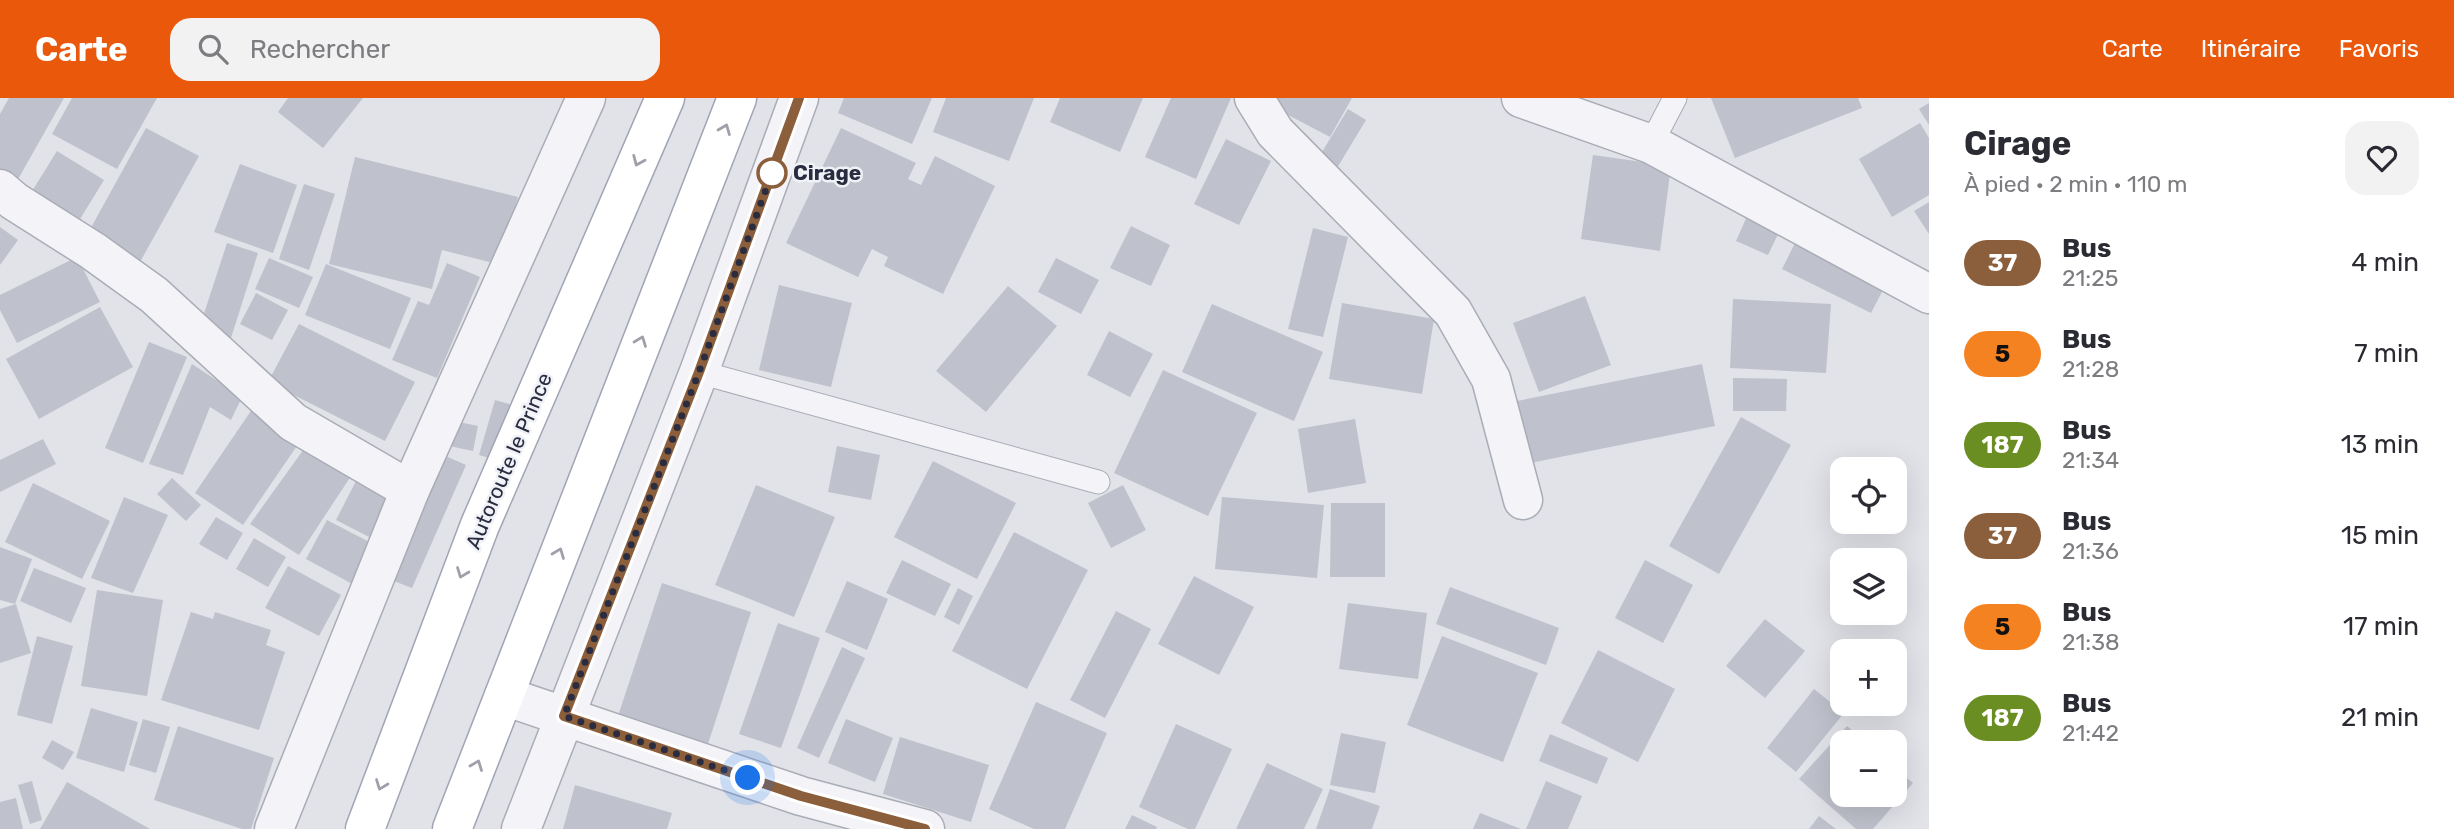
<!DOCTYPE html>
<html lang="fr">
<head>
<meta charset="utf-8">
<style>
  body { margin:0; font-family:Rubik,sans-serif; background:#f2f2f3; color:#2b2b33; height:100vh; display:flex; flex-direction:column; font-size:26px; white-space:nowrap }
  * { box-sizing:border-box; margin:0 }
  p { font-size:23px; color:#7c7c81 }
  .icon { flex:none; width:38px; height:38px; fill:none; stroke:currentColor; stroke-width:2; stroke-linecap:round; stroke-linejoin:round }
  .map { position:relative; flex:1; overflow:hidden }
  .sheet { display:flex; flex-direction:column; background:#fff; width:525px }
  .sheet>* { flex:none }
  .badge { padding:0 14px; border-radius:23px; font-size:24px; line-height:46px }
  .buttons { position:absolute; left:1830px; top:359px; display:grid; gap:14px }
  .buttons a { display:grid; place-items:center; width:77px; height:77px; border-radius:14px; background:#fff; box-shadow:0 7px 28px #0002; font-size:35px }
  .you { position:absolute; width:35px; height:35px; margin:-18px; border:5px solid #fff; border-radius:50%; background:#1a73e8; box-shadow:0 0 0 10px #1a73e833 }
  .map>.badge { position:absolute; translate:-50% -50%; box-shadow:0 0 0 4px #fff }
  .round { display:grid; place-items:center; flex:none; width:74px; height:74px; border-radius:21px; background:#f2f2f3 }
  .headline { display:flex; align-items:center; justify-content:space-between; height:119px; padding:0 35px }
  h1 { font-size:33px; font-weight:700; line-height:52px }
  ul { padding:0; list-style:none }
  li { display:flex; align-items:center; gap:21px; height:91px; padding:0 35px }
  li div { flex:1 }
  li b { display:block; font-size:26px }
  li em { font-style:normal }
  li .badge { min-width:77px; font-weight:700; text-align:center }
  header { display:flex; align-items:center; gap:42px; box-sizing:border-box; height:98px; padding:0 35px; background:#ea580c; color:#fff }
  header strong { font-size:33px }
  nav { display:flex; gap:38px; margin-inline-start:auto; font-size:24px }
  .search { width:490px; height:63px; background:#f2f2f3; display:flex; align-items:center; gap:18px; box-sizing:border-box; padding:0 24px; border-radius:21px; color:#7c7c81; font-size:26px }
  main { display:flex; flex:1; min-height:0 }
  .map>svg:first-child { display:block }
  .building { fill:#bfc1cc }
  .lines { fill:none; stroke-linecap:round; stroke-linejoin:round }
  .service-casing { stroke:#aaacb6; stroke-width:25 }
  .minor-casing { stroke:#aaacb6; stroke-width:41 }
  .primary-casing { stroke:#a1a4b4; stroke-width:41 }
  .service { stroke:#f4f4f8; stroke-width:23 }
  .minor { stroke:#f4f4f8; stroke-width:38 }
  .primary { stroke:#fff; stroke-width:38 }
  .oneway { stroke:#9fa0a9 }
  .line-casing { stroke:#fff; stroke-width:16 }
  .line { stroke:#8b5e3c; stroke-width:10 }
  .walk { stroke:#2a2d40; stroke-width:7; stroke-dasharray:0 12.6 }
  .stop-dot { fill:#fff; stroke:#8b5e3c; stroke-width:3.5 }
  .labels { text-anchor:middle; stroke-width:5; stroke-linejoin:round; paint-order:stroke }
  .stop-label { font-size:21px; font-weight:bold; fill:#2a2d40; stroke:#f1f2f7; text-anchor:start }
  .street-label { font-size:21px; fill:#2a2d40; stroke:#f1f2f7 }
</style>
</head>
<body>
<header>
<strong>Carte</strong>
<div class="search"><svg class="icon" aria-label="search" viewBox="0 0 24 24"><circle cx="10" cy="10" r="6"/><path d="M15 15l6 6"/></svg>Rechercher</div>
<nav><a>Carte</a><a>Itinéraire</a><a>Favoris</a></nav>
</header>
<main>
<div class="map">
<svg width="1929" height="731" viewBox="0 0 1929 731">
  <rect width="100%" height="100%" fill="#e1e3e9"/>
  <!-- building -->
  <g class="building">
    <path d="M9,0H64L17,83L0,74V16Z"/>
    <path d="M72,0H157L117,71L52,36Z"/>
    <path d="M288,0H363L323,50L278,14Z"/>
    <path d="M844,0H932L912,46L838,15Z"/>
    <path d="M946,0H1034L1009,63L933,34Z"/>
    <path d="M1060,0H1143L1120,54L1050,24Z"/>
    <path d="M1171,0H1231L1196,81L1145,59Z"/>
    <path d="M1275,0H1352L1330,39L1271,8Z"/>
    <path d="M1711,0H1858L1862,10L1735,60Z"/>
    <path d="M1929,5V27L1919,11Z"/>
    <path d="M1348,11L1366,22L1331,80L1313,69Z"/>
    <path d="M1920,25L1929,40V97L1892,119L1859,61Z"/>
    <path d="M146,30L199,58L140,164L88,135Z"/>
    <path d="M841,30L916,65L908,81L921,87L935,58L995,88L943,196L884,168L888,159L872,151L858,179L786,145Z"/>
    <path d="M1226,41L1271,63L1239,127L1194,106Z"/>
    <path d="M57,53L104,82L77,126L29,98Z"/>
    <path d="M1593,57L1671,68L1660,153L1581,141Z"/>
    <path d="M355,59L518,99L501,167L442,152L432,191L329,166Z"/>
    <path d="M240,66L297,87L273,155L214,134Z"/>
    <path d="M304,86L335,96L309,172L279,161Z"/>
    <path d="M1929,104V136L1914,113Z"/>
    <path d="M1748,116L1781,130L1768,157L1736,143Z"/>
    <path d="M1131,128L1170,147L1151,188L1110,170Z"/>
    <path d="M0,129L18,142L0,167Z"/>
    <path d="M1313,130L1348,139L1323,239L1288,231Z"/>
    <path d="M1796,143L1886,186L1871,215L1782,171Z"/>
    <path d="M227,145L258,155L230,243L198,234Z"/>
    <path d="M77,159L100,204L17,245L0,212V197Z"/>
    <path d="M269,160L313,179L299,210L255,191Z"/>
    <path d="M1056,160L1099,182L1081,216L1038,194Z"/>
    <path d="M447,165L480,179L437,280L392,262L418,203L429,207Z"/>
    <path d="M326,166L411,200L390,251L305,217Z"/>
    <path d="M779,187L852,205L831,289L759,272Z"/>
    <path d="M1008,188L1057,228L986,314L936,273Z"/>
    <path d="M256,195L288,212L272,242L240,226Z"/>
    <path d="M1585,198L1611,267L1539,294L1513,225Z"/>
    <path d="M1733,201L1831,206L1826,275L1730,270Z"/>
    <path d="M1342,205L1434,221L1422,296L1329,281Z"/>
    <path d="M1212,206L1323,254L1294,323L1182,274Z"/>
    <path d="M100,209L133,269L39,321L6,261Z"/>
    <path d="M299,226L415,284L385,343L268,284Z"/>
    <path d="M1109,233L1153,256L1130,299L1087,277Z"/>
    <path d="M149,244L187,259L143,365L105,350Z"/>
    <path d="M192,266L242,299L231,322L210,309L183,377L149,366Z"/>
    <path d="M1702,266L1715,328L1520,367L1507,305Z"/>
    <path d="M1163,272L1257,315L1208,418L1114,375Z"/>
    <path d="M1733,280L1787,281L1786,313H1733Z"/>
    <path d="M495,302L516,308L500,363L479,357Z"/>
    <path d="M255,307L303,339L243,427L195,395Z"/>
    <path d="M1741,319L1791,347L1719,476L1669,448Z"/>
    <path d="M1355,321L1366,385L1308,395L1298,331Z"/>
    <path d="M454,323L478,328L473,353L449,348Z"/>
    <path d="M43,341L56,366L0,394V362Z"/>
    <path d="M309,344L355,372L299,457L250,426Z"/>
    <path d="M837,348L880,357L871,402L828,394Z"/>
    <path d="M441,356L466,367L412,490L386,480Z"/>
    <path d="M933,363L1016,405L977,481L894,439Z"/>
    <path d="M358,379L398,400L375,442L336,422Z"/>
    <path d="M172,380L201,407L186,423L157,396Z"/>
    <path d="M33,385L110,423L82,481L5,444Z"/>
    <path d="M756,387L835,419L794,519L715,487Z"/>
    <path d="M1123,387L1146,432L1111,450L1088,405Z"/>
    <path d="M124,399L168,417L133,495L91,480Z"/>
    <path d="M1222,399L1324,407L1317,480L1215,471Z"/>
    <path d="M1331,405H1385V479H1330Z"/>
    <path d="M216,419L243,435L227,462L199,446Z"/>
    <path d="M327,422L377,448L356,488L306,461Z"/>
    <path d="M1014,434L1088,472L1027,591L952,553Z"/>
    <path d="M254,440L286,459L268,489L236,471Z"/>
    <path d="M0,449L32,461L15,506L0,502Z"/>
    <path d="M902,462L951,486L935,518L886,495Z"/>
    <path d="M1645,462L1693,487L1663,545L1615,520Z"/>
    <path d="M288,468L341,497L319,538L265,510Z"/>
    <path d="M34,470L86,490L71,525L20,503Z"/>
    <path d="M1194,478L1254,509L1219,577L1158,546Z"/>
    <path d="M847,483L888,501L867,552L825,534Z"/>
    <path d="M662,485L751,514L707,649L617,621Z"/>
    <path d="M1450,489L1559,530L1546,567L1436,526Z"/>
    <path d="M958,490L973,498L959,527L944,519Z"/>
    <path d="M97,492L163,502L147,598L81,588Z"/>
    <path d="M1348,505L1427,515L1418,581L1339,571Z"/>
    <path d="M16,506L31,555L0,565V511Z"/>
    <path d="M1116,513L1151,531L1105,620L1070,602Z"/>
    <path d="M191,514L213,521L215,514L271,532L266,547L285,554L259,632L161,602Z"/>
    <path d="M1765,521L1805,553L1765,600L1726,568Z"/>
    <path d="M778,525L820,540L781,650L739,636Z"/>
    <path d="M37,538L73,548L52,626L17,617Z"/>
    <path d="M1442,538L1538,575L1503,664L1407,627Z"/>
    <path d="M842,549L865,560L819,660L797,650Z"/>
    <path d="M1598,552L1675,591L1638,664L1561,625Z"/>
    <path d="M1814,591L1844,615L1796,674L1767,650Z"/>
    <path d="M1036,604L1107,635L1065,731H1034L989,711Z"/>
    <path d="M91,610L138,624L124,674L76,660Z"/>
    <path d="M143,621L170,629L156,675L129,667Z"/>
    <path d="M846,621L893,640L875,684L828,665Z"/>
    <path d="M1176,626L1232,651L1195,731H1188L1139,709Z"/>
    <path d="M178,628L274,660L251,731H242L154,702Z"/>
    <path d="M1847,628L1866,644H1843V696H1895V670L1913,685L1873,731H1856L1799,681Z"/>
    <path d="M1341,635L1386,644L1375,695L1330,687Z"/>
    <path d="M1550,636L1608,660L1597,686L1539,663Z"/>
    <path d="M900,639L989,667L971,724L883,696Z"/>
    <path d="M52,642L74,654L63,672L42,660Z"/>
    <path d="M1267,665L1323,691L1304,731H1236Z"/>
    <path d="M32,683L42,722L30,726L18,687Z"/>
    <path d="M1546,683L1582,698L1568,731H1526Z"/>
    <path d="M67,684L150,731H40Z"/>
    <path d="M575,687L672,715L667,731H563Z"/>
    <path d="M1330,691L1380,708L1372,731H1316Z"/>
    <path d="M16,700L23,731H0V704Z"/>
    <path d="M1480,715L1521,731H1473Z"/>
    <path d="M1132,717L1157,729L1156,731H1125Z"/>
    <path d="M1819,718L1836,731H1809Z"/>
  </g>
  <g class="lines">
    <defs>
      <g id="service">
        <path d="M1651,46L1675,0"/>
        <path d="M699,274L1098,384"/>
      </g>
      <g id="minor">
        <path d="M1254,0L1275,34L1453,214L1491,281L1523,402"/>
        <path d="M1521,0L1651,46L1929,196"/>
        <path d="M0,91L14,103L93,153L154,197L293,324L410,392"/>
        <path d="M504,598L801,698L925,731"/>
        <path d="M274,731L410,392L586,0"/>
        <path d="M521,731L699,274L799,0"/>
      </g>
      <g id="primary">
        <path d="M365,731L480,427L665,0"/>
        <path d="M452,731L737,0"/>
      </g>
    </defs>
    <!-- service casing -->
    <use href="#service" class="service-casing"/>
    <!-- minor casing -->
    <use href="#minor" class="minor-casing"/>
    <!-- primary casing -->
    <use href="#primary" class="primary-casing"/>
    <!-- service -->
    <use href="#service" class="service"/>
    <!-- minor -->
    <use href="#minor" class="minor"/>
    <!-- primary -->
    <use href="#primary" class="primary"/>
  </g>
  <!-- one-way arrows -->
  <defs><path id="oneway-chevron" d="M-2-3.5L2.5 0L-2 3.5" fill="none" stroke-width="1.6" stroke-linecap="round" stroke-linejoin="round" transform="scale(1.75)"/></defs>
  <g class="oneway">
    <use href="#oneway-chevron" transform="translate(725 31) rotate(-68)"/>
    <use href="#oneway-chevron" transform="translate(638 63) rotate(113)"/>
    <use href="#oneway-chevron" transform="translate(641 243) rotate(-69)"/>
    <use href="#oneway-chevron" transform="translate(559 455) rotate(-69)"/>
    <use href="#oneway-chevron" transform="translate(462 475) rotate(111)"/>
    <use href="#oneway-chevron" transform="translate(477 667) rotate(-69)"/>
    <use href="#oneway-chevron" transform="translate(381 687) rotate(111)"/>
  </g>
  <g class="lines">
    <defs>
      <path id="line" d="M799,0L699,274L564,618L801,698L925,731"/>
    </defs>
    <!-- line casing -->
    <use href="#line" class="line-casing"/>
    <!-- line -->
    <use href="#line" class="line"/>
    <!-- walk -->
    <path class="walk" d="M748,680L564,618L699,274L772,75"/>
  </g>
  <!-- markers -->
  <circle class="stop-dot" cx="772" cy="75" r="14"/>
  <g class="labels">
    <!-- stop labels -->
    <g class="stop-label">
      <text x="793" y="82">Cirage</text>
    </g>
    <!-- street labels -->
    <g class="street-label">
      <text transform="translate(509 363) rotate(-67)" y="7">Autoroute le Prince</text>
    </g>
  </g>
</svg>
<div class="buttons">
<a><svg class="icon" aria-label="locate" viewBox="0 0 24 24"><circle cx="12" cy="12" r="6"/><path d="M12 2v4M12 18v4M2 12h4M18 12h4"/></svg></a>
<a><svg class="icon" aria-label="layers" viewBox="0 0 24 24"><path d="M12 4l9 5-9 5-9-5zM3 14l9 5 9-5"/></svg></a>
<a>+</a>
<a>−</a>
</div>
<div class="you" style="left:748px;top:680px"></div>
</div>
<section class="sheet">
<div class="headline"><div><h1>Cirage</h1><p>À pied · 2 min · 110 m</p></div><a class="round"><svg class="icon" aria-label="heart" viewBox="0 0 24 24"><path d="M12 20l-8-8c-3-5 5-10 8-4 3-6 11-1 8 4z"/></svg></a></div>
<ul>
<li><span class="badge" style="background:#8b5e3c;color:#fff">37</span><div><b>Bus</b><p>21:25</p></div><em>4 min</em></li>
<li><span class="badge" style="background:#f58220;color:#111">5</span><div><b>Bus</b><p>21:28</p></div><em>7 min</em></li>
<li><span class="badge" style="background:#6b8e23;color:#fff">187</span><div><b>Bus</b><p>21:34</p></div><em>13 min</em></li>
<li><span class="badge" style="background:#8b5e3c;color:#fff">37</span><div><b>Bus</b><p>21:36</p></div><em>15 min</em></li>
<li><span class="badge" style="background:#f58220;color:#111">5</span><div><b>Bus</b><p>21:38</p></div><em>17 min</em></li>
<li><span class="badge" style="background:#6b8e23;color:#fff">187</span><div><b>Bus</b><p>21:42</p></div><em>21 min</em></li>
</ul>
</section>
</main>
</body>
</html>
